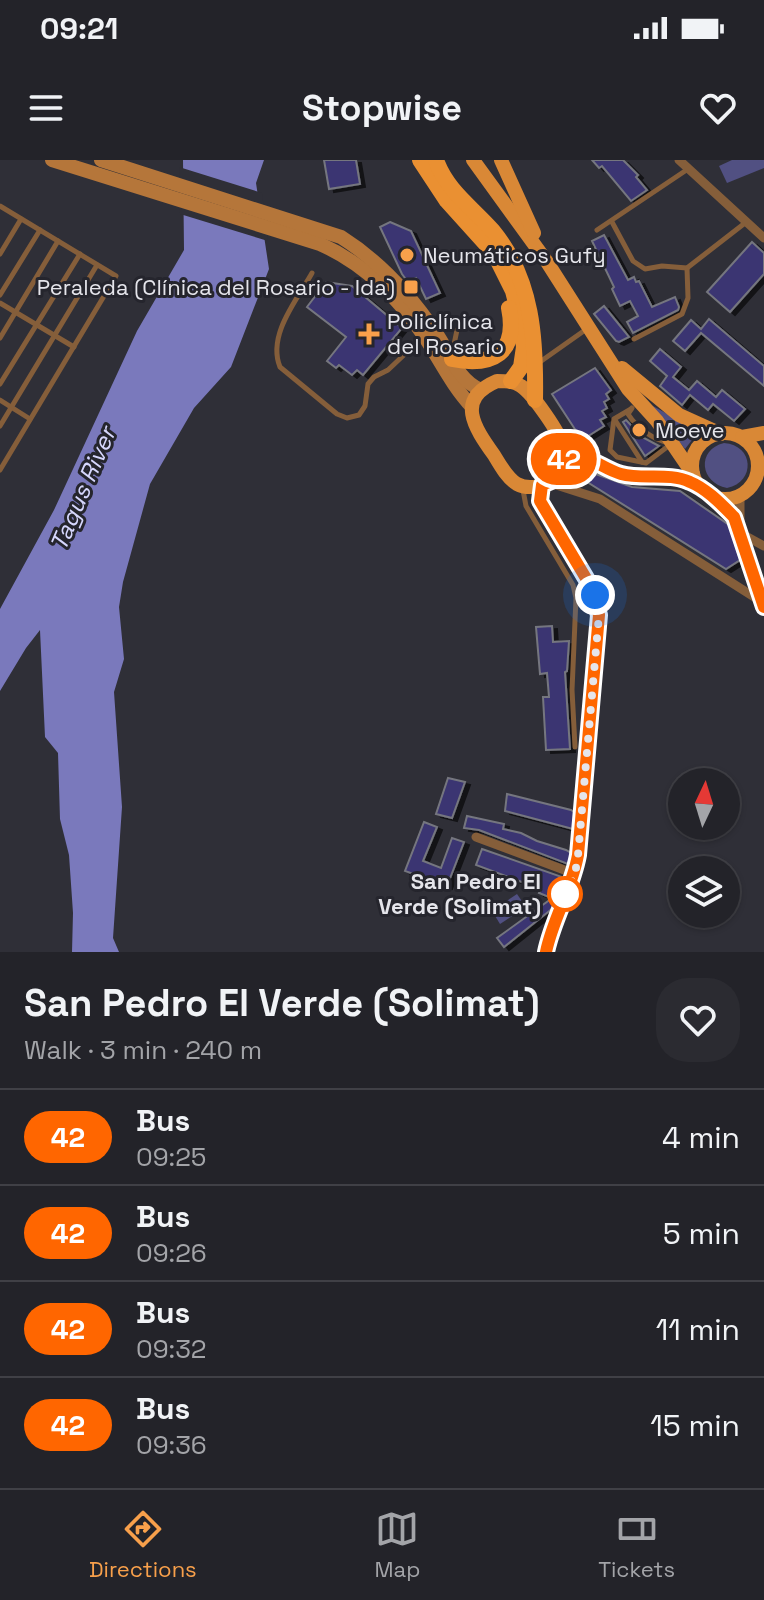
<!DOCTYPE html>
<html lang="en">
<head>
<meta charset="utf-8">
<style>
  body { margin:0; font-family:"Space Grotesk",sans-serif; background:#2b2b31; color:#f1f3f6; height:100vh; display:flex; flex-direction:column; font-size:30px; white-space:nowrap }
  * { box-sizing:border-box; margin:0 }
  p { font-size:26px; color:#a3a4a8 }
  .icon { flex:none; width:44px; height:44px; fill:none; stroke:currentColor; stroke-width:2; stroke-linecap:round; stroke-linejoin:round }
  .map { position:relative; height:792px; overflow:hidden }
  .side { display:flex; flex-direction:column; background:#232329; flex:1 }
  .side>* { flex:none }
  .badge { padding:0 16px; border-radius:26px; font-size:28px; line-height:52px }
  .needle { width:52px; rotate:4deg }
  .controls { position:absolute; left:668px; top:608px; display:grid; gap:16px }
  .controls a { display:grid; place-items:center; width:72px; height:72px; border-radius:50%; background:#232329; box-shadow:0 2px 6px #0004,0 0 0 2px #404046; font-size:40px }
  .you { position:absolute; width:40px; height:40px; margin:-20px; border:6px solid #fff; border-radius:50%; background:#1a73e8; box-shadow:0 0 0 12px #1a73e833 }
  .map>.badge { position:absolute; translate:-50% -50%; box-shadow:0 0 0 4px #fff }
  .round { display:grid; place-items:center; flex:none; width:84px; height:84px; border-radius:32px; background:#2b2b31 }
  .summary { display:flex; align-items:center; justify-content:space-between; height:136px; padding:0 24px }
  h1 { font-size:38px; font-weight:700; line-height:60px }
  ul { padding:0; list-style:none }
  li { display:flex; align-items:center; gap:24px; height:96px; padding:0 24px; border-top:2px solid #404046 }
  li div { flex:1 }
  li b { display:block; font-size:30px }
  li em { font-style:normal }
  li .badge { min-width:88px; font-weight:700; text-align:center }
  .status { display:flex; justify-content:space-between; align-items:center; height:56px; padding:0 40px; background:#232329; direction:ltr }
  .status svg { height:22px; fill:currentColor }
  header { display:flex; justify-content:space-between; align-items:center; height:104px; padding:0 24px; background:#232329; font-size:36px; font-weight:700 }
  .tab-bar { display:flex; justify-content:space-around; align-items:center; height:112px; border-top:2px solid #404046; background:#232329; font-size:22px; color:#a3a4a8 }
  .tab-bar a { display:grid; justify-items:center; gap:4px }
  .tab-bar .active { color:#f8a04b }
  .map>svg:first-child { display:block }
  .green { fill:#515082 }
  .water { fill:#7a79bc }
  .pier { fill:#2f2f37 }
  .building { fill:#3a3572; stroke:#75767f; stroke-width:2; filter:url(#shadow) }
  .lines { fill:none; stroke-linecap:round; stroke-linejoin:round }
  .service { stroke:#855e3a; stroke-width:5 }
  .minor { stroke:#855e3a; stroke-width:9 }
  .secondary { stroke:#b5763a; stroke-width:14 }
  .primary { stroke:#d98836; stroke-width:14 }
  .trunk { stroke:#ea9032; stroke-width:16 }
  .line-casing { stroke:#fff; stroke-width:18 }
  .line { stroke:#f60; stroke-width:12 }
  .walk { stroke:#e5e5eb; stroke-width:8; stroke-dasharray:0 14.4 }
  .poi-dot { fill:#f8a04b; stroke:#25252d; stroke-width:3 }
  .stop-dot { fill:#fff; stroke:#f60; stroke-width:4 }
  .labels { text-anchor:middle; stroke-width:6; stroke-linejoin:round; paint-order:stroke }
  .poi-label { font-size:22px; fill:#e5e5eb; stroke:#25252d; text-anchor:start }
  .stop-label { font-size:22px; font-weight:bold; fill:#e5e5eb; stroke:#25252d; text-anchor:end }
  .water-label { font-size:24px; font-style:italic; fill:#d6d7fd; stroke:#25252d }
</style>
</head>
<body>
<div class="status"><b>09:21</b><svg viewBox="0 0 49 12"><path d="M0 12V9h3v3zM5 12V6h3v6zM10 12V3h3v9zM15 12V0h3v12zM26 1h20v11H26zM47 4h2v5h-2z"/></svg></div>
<header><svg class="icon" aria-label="menu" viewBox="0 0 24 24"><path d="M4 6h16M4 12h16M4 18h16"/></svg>Stopwise<svg class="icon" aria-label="heart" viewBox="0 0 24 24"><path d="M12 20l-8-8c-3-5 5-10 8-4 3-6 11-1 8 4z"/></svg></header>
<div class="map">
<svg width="764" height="792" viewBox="0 0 764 792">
  <defs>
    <filter id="shadow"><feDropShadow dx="5" dy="3" stdDeviation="0" flood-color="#0009"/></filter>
  </defs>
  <rect width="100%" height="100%" fill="#2f2f37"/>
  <!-- green -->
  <g class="green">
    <path d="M732,0H764V8L727,23L719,6Z"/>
    <path d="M651,245L699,271L685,289Z"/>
    <path d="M724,283C754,285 756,322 727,328C700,323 696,290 724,283Z"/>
    <path d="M517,734L526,747L500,764L492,751Z"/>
  </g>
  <!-- water -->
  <path class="water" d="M183,0H264L256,23L269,109L231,207L194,248L150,324L123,422L119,447L124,499L114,532L122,647L113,778L119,792H72L73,753L69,695L60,659L58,593L45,577L40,470L26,488L0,531V449L54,350L137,171L184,90Z"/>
  <!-- pier -->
  <path class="pier" d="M179,7L262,33L268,81L180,54Z"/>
  <!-- building -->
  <g class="building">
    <path d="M324,0H356L360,24L329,29Z"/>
    <path d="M592,0H623L638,15L636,17L647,30L631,41L602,6L599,8Z"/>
    <path d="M390,62L411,71L440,133L426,139L416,118L408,122L402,114L380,67Z"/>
    <path d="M604,75L628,120L634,117L636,122L639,121L652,147L675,137L679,147L678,150L633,173L627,162L638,156L630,141L620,146L612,129L614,127L592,81Z"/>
    <path d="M752,82L764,93V114L730,152L707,132Z"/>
    <path d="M326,122L352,126L402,168L363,215L357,210L352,215L339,205L336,208L327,201L346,177L307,147Z"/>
    <path d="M604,146L621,167L629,177L619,182L616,181L594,154Z"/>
    <path d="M709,159L764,206V226L701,173L685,191L673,181L691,160L701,169Z"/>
    <path d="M660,189L681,207L673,217L689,230L697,221L716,237L722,230L745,249L734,261L713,244L708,250L690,235L682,245L660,226L667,216L650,201Z"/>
    <path d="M595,208L611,230L606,234L609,239L604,242L607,248L602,251L606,257L600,260L604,266L582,280L552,234Z"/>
    <path d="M626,260L642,277L659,286L645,296L623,262Z"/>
    <path d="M590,312L632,327L680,331L729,365L740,400L726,409L584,320Z"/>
    <path d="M552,466L553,482L569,481L567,511L565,512L570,589L546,590L543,537H549L547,513L540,514L536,467Z"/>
    <path d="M448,618L465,622L452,658L436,654Z"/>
    <path d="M507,634L571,650L574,652L573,669L505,651Z"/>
    <path d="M467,656L504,664L503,669L521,673L537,681L566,690L571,693L568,704L479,670L464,668Z"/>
    <path d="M424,662L437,667L423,701L441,708L452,678L464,682L447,726L405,711Z"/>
    <path d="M482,689L562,717L554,739L539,733L541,729L476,705Z"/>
    <path d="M551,739L554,744L553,748L504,787L497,778Z"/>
  </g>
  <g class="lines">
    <!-- service -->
    <g class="service">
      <path d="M0,46L116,116L0,310"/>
      <path d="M612,62L633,101L645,109L662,106L687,108L745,63"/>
      <path d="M597,70L688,9"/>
      <path d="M0,94L21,59"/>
      <path d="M312,113C297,140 267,175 280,207L337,254L347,258L359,255L365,246L368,224L374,217L388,210L423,177"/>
      <path d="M0,135L40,70"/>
      <path d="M0,143L74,187"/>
      <path d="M0,178L58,81"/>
      <path d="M634,179L682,154L688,138L687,108"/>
      <path d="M452,194L457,170"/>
      <path d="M537,204L588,168"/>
      <path d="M0,224L80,94"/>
      <path d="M0,240L30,259"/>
      <path d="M632,248L628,254C637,268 652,279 669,283"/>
      <path d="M631,249L614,259L610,290L617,297L646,303L671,284"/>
      <path d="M615,260L642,302"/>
      <path d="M0,266L97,105"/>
      <path d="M523,330L526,346L573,425L576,438L572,530L575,587"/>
    </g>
    <!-- minor -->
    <g class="minor">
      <path d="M679,0L764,78"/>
      <path d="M550,323L600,339L762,442"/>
      <path d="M542,325L539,334L542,345L590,425L599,455L578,695C572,729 553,758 546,792"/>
      <path d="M714,338L734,357L763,445"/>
      <path d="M740,365V336"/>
      <path d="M740,373L764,386"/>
      <path d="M476,677L575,714"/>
    </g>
    <!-- secondary -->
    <g class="secondary">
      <path d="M52,0L320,84C365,104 399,138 426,179C441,202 453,227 472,247"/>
      <path d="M101,0L341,77C379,101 411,136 436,173C450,193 457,220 481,230"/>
    </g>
    <!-- primary -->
    <g class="primary">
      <path d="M473,0L547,102L628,229L657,261L693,314"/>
      <path d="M501,0L534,73"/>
      <path d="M622,208L679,255L721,274"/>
      <path d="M497,221C506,221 514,221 521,226C532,233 561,274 563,287C565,296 562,309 557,316C549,327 528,330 517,324C507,318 500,305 494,295C474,267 455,239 497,221Z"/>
      <circle cx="725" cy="306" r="33"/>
      <path d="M742,277L764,273"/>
      <path d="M561,279C581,292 600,308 623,314C649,320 675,314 699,327"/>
    </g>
    <!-- trunk -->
    <g class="trunk">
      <path d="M420,0L447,41L494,93L513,131L521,162L524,187L521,207L511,221"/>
      <path d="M436,0C447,31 472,47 493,71C533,120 536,180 535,240"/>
      <path d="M452,199C493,207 518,193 509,148"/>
    </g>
  </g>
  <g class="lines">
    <defs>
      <path id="line" d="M546,792C553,758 572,729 578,695L599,455L590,425L540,341L542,325L556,319L563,300C586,290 600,308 621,314C643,320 669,312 690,322C707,329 721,344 734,357L764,447"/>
    </defs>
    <!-- line casing -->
    <use href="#line" class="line-casing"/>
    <!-- line -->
    <use href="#line" class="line"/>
    <!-- walk -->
    <path class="walk" d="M565,734L575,714L578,695L599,455L595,435"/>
  </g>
  <!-- markers -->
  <g class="poi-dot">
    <circle cx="407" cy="95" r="8"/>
    <rect x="403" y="119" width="16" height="16" rx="4"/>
    <path d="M365 162h8v8h8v8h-8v8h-8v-8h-8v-8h8z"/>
    <circle cx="639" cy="270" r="8"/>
  </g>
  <circle class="stop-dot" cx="565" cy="734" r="16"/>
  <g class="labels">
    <!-- poi labels -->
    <g class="poi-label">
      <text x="423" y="103">Neumáticos Gufy</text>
      <text x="395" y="135" text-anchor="end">Peraleda (Clínica del Rosario - Ida)</text>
      <text x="387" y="169">Policlínica<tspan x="387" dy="25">del Rosario</tspan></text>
      <text x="655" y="278">Moeve</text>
    </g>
    <!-- stop labels -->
    <g class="stop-label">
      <text x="541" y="729">San Pedro El<tspan x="541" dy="25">Verde (Solimat)</tspan></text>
    </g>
    <!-- water labels -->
    <g class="water-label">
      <text transform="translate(83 329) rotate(-67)" y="8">Tagus River</text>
    </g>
  </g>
</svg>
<div class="controls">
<a><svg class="needle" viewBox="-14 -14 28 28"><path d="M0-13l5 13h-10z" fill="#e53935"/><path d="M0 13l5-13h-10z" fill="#a3a4a8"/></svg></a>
<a><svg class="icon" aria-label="layers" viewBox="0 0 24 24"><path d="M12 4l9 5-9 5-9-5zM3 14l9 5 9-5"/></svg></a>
</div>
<div class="you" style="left:595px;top:435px"></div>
<b class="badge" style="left:564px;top:299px;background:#f60;color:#fff">42</b>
</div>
<section class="side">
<div class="summary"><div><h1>San Pedro El Verde (Solimat)</h1><p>Walk · 3 min · 240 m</p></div><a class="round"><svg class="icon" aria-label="heart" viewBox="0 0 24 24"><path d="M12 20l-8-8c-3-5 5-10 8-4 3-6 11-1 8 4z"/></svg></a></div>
<ul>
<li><span class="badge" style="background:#f60;color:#fff">42</span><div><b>Bus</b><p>09:25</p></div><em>4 min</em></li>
<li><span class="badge" style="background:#f60;color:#fff">42</span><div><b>Bus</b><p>09:26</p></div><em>5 min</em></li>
<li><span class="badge" style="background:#f60;color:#fff">42</span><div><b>Bus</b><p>09:32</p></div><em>11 min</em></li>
<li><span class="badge" style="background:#f60;color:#fff">42</span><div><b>Bus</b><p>09:36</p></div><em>15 min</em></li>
</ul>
</section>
<nav class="tab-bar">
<a class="active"><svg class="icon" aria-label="directions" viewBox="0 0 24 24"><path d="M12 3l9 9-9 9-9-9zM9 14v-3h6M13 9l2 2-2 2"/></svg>Directions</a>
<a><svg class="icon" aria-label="map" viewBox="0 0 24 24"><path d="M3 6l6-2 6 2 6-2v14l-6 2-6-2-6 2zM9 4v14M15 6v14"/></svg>Map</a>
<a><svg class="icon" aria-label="tickets" viewBox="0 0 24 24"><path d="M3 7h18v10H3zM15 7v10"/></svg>Tickets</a>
</nav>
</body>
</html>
